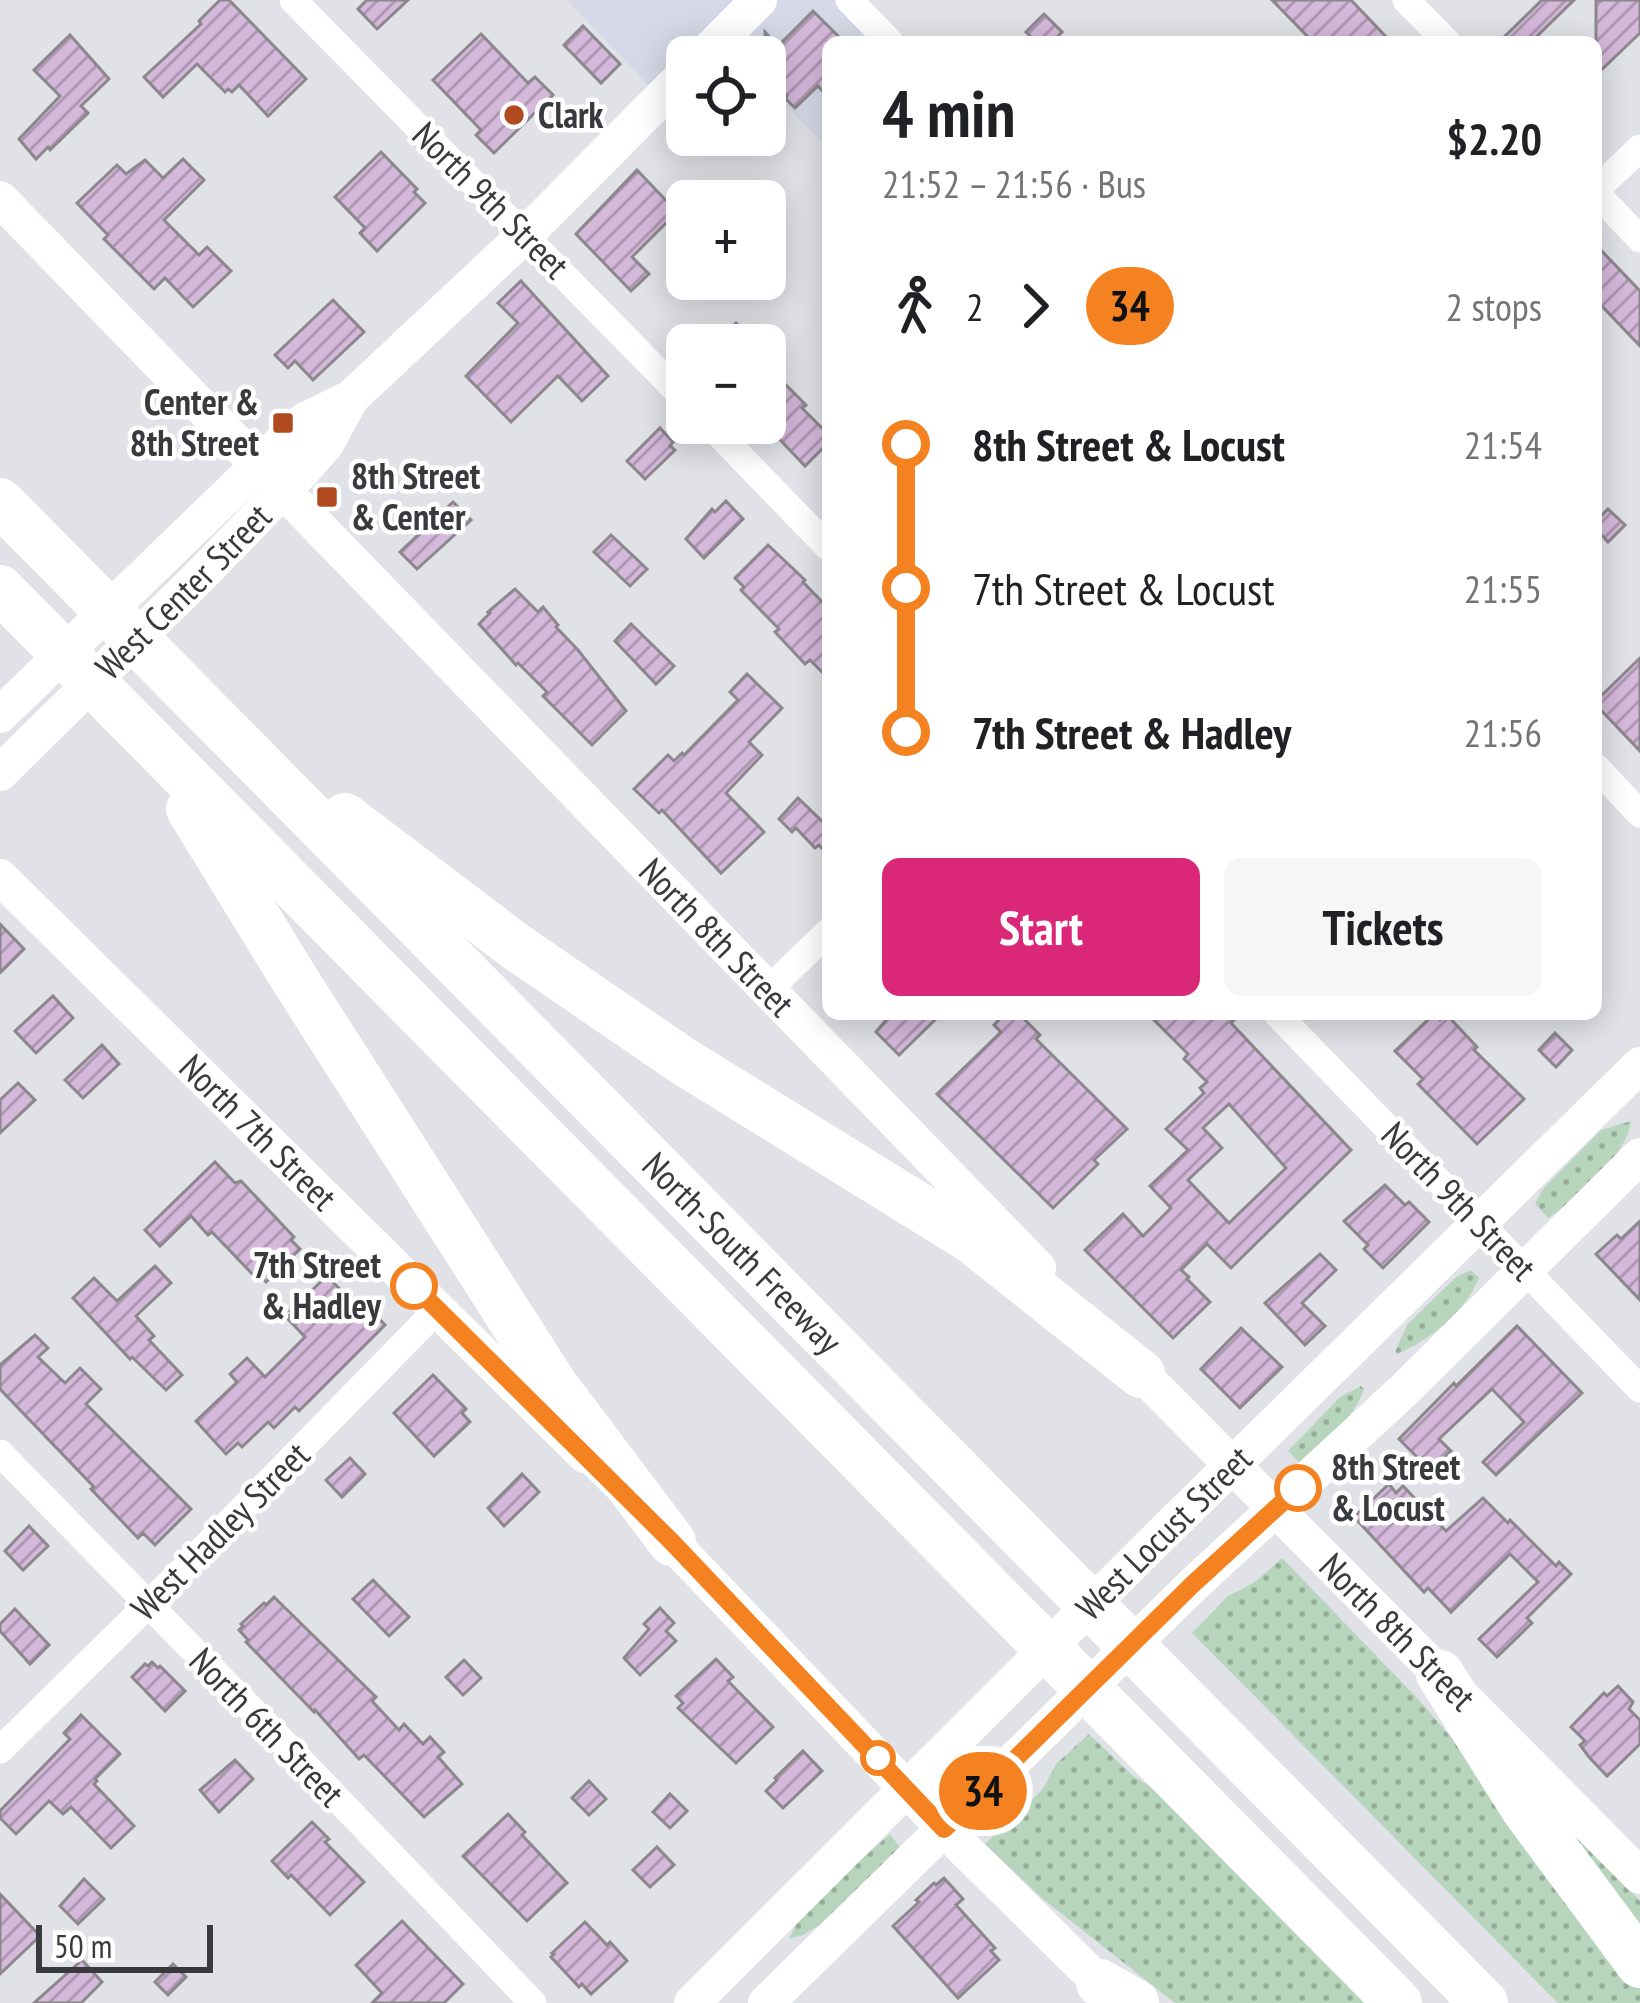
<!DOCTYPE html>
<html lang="en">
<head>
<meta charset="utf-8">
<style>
  body { margin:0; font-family:"PT Sans Narrow",sans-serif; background:#f6f6f6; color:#202124; height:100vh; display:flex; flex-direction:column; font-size:45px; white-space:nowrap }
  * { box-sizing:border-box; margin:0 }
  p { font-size:39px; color:#757577 }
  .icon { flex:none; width:66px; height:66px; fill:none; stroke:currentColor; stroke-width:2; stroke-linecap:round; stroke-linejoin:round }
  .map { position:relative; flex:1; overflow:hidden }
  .drawer { position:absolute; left:822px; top:36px; width:780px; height:984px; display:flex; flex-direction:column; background:#fff; border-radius:18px; box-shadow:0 6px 30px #0003 }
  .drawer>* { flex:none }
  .badge { padding:0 24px; border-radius:39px; font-size:42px; line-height:78px }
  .fabs { position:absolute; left:666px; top:36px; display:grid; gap:24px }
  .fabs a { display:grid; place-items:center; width:120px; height:120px; border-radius:18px; background:#fff; box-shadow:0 6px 30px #0003; font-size:60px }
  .scale { position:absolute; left:36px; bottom:30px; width:177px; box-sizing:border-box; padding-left:12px; border:6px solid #393a3d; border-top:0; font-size:33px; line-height:42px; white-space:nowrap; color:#393a3d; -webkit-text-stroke:9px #fff; paint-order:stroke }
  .map>.badge { position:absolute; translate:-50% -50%; box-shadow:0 0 0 6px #fff }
  .legs { display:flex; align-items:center; gap:18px; height:132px; padding:0 60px; font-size:39px }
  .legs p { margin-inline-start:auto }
  .summary { display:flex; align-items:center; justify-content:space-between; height:204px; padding:0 60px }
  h1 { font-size:66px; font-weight:600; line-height:90px }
  .action { display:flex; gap:24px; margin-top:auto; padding:24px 60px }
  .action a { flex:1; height:138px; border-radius:18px; background:#db2777; color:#fff; font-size:48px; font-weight:600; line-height:138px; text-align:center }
  .action a+a { background:#f6f6f6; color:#202124 }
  ul { padding:0 60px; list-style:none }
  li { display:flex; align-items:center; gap:42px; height:144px; font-size:45px }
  li i { display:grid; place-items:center; width:18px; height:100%; margin:0 15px; background:currentColor }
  li i::after { content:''; width:30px; height:30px; margin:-15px; border:9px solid; border-radius:50%; background:#fff }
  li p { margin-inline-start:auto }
  li:first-child i { background:linear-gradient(#0000 50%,currentColor 0) }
  li:last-child i { background:linear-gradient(currentColor 50%,#0000 0) }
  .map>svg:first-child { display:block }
  .built { fill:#d5d8e6 }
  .grass { fill:url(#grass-dots) }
  .building { fill:url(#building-hatch); stroke:#8b878c; stroke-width:3; fill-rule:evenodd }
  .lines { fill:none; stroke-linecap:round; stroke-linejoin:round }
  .street { stroke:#fff; stroke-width:27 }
  .secondary { stroke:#fff; stroke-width:36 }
  .highway { stroke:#fff; stroke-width:48 }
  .line-1-casing { stroke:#fff; stroke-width:27 }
  .line-1 { stroke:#f58220; stroke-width:18 }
  .poi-dot { fill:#b14b1f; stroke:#fff; stroke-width:4.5 }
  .stop-1-dot { fill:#fff; stroke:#f58220; stroke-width:6 }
  .labels { text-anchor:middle; stroke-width:9; stroke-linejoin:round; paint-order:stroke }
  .poi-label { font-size:36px; font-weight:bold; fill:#393a3d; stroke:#fff; text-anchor:start }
  .street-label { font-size:36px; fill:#393a3d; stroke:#fff }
  .stop-label { font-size:36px; font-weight:bold; fill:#393a3d; stroke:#fff; text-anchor:end }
</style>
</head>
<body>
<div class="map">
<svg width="1640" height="2003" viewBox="0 0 1640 2003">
  <defs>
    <pattern id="grass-dots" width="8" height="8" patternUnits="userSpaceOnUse" patternTransform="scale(3)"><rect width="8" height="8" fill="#b7d4bc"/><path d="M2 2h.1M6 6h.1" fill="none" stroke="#96ad9a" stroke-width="1.8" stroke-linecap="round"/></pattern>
    <pattern id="building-hatch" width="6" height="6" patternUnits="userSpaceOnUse" patternTransform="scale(3)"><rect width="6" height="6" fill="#d5b9db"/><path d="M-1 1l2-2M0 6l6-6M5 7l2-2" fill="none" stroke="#ae97b3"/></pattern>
  </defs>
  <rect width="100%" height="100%" fill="#e0e2e8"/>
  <!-- built -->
  <path class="built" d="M567,0H849L890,42H828V148L765,86V57H735L718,41L661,98Z"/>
  <!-- grass -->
  <g class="grass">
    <path d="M1631,1121C1628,1154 1576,1200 1548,1218L1535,1204L1543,1189L1601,1130Z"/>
    <path d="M1471,1270L1479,1278C1465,1312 1430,1340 1397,1354L1395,1352L1407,1325L1456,1277Z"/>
    <path d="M1361,1386L1364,1389C1355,1418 1323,1443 1302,1465L1288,1451L1340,1397Z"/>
    <path d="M1282,1558L1418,1699L1481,1772L1640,1983V2003H1558L1192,1633L1228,1596L1255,1582Z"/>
    <path d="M1089,1734L1133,1776L1160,1792L1369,2003H1175L1043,1899L985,1844L1043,1789L1056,1764Z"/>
    <path d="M1571,1830L1640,1901V1938Z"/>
    <path d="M890,1834L902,1850L818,1926L803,1935L789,1939L803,1911Z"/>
  </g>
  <!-- building -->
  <g class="building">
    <path d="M220,0H229L306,79L268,116L239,85L232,92L228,89L225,92L197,64L163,97L144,77L201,24L199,21Z"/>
    <path d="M367,0H408L377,29L358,9Z"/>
    <path d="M1272,0H1351L1391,42H1313Z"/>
    <path d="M1542,0H1574L1531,42H1499Z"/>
    <path d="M1596,0H1640V33L1596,75Z"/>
    <path d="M813,11L844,42H828V97L818,86L795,108L786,99L787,95L765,76V32L778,46Z"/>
    <path d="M1044,14L1062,32L1052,42H1036L1026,32Z"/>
    <path d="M583,26L620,64L601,83L564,45Z"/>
    <path d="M481,34L528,83L535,77L553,95L494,153L476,135L481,130L433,80Z"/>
    <path d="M70,35L109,79L81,106L88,113L50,150L48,147L36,159L19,139L60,96L34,70Z"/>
    <path d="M381,152L417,189L414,192L425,203L377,251L360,233L365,228L335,197Z"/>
    <path d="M183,159L204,180L164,220L199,255L207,247L231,271L193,307L165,278L154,289L104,239L108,235L77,203L117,165L126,174L145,160L163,178Z"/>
    <path d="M637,170L677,212L632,257L649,274L631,291L576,234Z"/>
    <path d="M1596,245L1640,291V346L1596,300Z"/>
    <path d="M521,281L608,376L582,401L558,376L511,422L466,376L518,323L498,303Z"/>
    <path d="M333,300L364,332L313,380L295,361L288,368L275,355Z"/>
    <path d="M736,323L757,345H713Z"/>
    <path d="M765,370L782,387L785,384L806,405L802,408L828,434V443L805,466L765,424Z"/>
    <path d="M660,428L673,442L670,446L675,450L645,479L627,461Z"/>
    <path d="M726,501L743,519L704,558L686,539L712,509L715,512Z"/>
    <path d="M453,502L471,520L417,569L400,552Z"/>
    <path d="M1608,509L1625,525L1608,542L1596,529V521Z"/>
    <path d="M611,535L647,569L630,586L594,552Z"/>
    <path d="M768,545L805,580L803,582L828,608V678L810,660L805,664L775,632L779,629L741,590L744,587L735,578Z"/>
    <path d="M515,589L538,612L543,607L558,625L556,627L578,650L626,711L592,745L543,696L547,692L518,663L516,665L479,624L490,613L488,612Z"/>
    <path d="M631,624L674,666L656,684L615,641Z"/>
    <path d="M1640,658V751L1596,705V701Z"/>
    <path d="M747,674L782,708L749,742L762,755L726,793L764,832L721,873L662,810L659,813L634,789L668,755L674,761L682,753L684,755L738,700L730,692Z"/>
    <path d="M798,798L828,827V855L819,845L815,848L796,828L792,832L779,819Z"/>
    <path d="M0,924L24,949L0,973Z"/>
    <path d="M53,996L73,1018L36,1053L15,1031Z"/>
    <path d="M891,1014H941L899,1055L876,1032Z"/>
    <path d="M1005,1014H1019L1040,1035L1036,1039L1127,1129L1094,1160L1098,1164L1053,1208L937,1094L1001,1032L994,1025Z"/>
    <path d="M1148,1014H1240L1231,1023L1351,1150L1231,1268L1207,1244L1181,1270L1189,1277L1187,1279L1210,1302L1173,1338L1085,1250L1123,1214L1143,1236L1171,1208L1150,1186L1188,1150L1166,1129L1204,1093L1200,1088L1207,1082L1184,1059L1188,1054ZM1229,1104L1286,1168L1229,1223L1188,1180L1222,1148L1203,1128Z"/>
    <path d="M1434,1014L1440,1020L1446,1014L1477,1047L1474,1050L1524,1099L1477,1144L1418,1084L1423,1079L1395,1051Z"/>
    <path d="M1555,1033L1572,1050L1556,1067L1539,1050Z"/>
    <path d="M102,1045L119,1064L83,1098L65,1080Z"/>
    <path d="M18,1083L35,1100L0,1133V1100Z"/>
    <path d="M215,1162L235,1183L241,1181L294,1237L291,1240L300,1249L266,1282L261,1277L258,1280L212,1232L208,1235L191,1216L160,1246L145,1230Z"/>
    <path d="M1385,1185L1405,1205L1409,1202L1429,1222L1383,1268L1364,1249L1368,1245L1344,1221Z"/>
    <path d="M1640,1221V1300L1596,1254L1617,1235L1621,1239Z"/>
    <path d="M1320,1254L1336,1270L1302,1303L1325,1326L1305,1345L1265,1303Z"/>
    <path d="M155,1266L171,1283L136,1316L154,1336L149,1340L182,1375L166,1390L132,1357L130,1359L73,1298L94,1278L117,1301Z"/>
    <path d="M327,1276L364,1314L366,1316L372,1311L385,1325L299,1411L295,1407L274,1428L268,1422L242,1447L238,1443L226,1454L196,1421L237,1382L230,1374L247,1358L265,1377L305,1337L287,1318L292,1313L290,1311Z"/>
    <path d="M1517,1326L1582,1393L1496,1475L1483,1462L1524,1422L1492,1389L1439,1439L1451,1451L1431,1471L1399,1439L1454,1383L1456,1386Z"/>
    <path d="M1241,1328L1282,1367L1240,1408L1201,1369Z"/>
    <path d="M35,1335L48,1348L38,1357L65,1383L80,1368L101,1389L86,1404L191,1509L155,1545L143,1533L138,1538L91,1489L94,1487L0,1389V1365Z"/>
    <path d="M433,1375L466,1409L462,1413L470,1422L434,1456L394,1413Z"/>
    <path d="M350,1458L365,1474L342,1497L326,1480Z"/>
    <path d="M522,1474L539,1492L504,1526L488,1508Z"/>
    <path d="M1389,1484L1396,1493L1403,1486L1446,1531L1483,1498L1508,1523L1510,1520L1556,1566L1559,1562L1571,1574L1527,1618L1532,1623L1497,1657L1479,1639L1538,1582L1510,1554L1451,1612L1428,1588L1424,1592L1354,1517Z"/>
    <path d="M29,1526L48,1546L23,1570L5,1551Z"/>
    <path d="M373,1580L409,1617L389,1636L353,1599Z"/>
    <path d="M274,1597L376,1697L372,1701L399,1730L404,1724L423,1744L430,1737L444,1752L438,1757L462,1784L424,1817L364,1755L359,1759L315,1710L314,1712L246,1642L248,1640L239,1630L243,1626L241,1624L264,1603L266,1605Z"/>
    <path d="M660,1608L674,1623L666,1631L676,1641L640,1675L624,1658L649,1629L644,1624Z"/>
    <path d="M15,1609L49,1645L30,1664L0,1631V1624Z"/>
    <path d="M716,1659L733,1677L728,1681L773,1727L736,1763L678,1708L683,1703L676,1696Z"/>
    <path d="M464,1660L481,1678L463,1695L446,1677Z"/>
    <path d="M152,1662L158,1668L160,1666L185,1691L165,1711L132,1677L145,1664L148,1666Z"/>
    <path d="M1618,1686L1633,1702L1629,1709L1640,1720V1744L1607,1776L1589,1757L1580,1745L1585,1741L1571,1727L1604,1693L1607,1696Z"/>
    <path d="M81,1715L120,1754L95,1779L97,1781L94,1784L134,1826L111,1848L71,1807L63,1814L49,1801L16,1834L0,1818V1811L70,1739L64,1733Z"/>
    <path d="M803,1751L822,1771L783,1808L766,1791L777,1780L775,1778Z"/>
    <path d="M235,1760L253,1779L219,1812L200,1790Z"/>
    <path d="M589,1781L606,1799L589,1815L572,1798Z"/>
    <path d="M670,1794L687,1811L670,1828L653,1812Z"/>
    <path d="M508,1814L525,1832L522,1835L567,1883L527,1921L463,1856Z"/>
    <path d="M312,1822L329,1839L325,1842L364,1882L330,1915L291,1875L288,1878L272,1861Z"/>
    <path d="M657,1847L674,1865L650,1887L633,1870Z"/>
    <path d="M944,1878L963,1899L956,1905L995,1948L991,1951L999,1960L958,1998L893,1926L919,1902L916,1900L934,1883L936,1885Z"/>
    <path d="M84,1879L104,1899L78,1924L60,1906Z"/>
    <path d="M0,1894L40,1936L0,1974Z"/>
    <path d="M402,1921L463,1984L444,2003H372L382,1993L356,1965Z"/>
    <path d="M585,1922L607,1945L610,1942L627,1961L591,1994L582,1984L579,1987L551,1957L554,1954L552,1953Z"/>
    <path d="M82,1960L102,1982L81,2003H34Z"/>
    <path d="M173,1964L186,1977L168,1995L155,1982Z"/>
  </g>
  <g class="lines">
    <!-- street -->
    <g class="street">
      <path d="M293,0L687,401"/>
      <path d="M849,0L890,42"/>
      <path d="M1406,0L1447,42"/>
      <path d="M1596,190L1640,148"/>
      <path d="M1596,193L1640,239"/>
      <path d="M708,423L828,547"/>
      <path d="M1596,767L1640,814"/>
      <path d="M767,991L828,932"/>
      <path d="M1277,1014L1640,1389"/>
      <path d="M0,1453L259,1717L533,2003"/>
      <path d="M0,1750L168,1585L437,1310"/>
    </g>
    <!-- secondary -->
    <g class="secondary">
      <path d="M702,57L759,0"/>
      <path id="s1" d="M0,199L1038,1268"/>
      <path d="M0,715L304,421L351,398L526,234L687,72"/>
      <path id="s2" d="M0,773L200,576L305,468L326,444L351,398"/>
      <path id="s3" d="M0,877L585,1455"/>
      <path id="s4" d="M1123,1355L1640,1876"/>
      <path d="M654,1524L965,1850L1117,2000"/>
      <path id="s5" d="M692,2003L1153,1543L1640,1065"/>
      <path d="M766,2003L1194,1584L1403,1391L1640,1156"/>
    </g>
    <!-- highway -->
    <g class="highway">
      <path id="s6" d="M0,502L1484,2003"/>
      <path d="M0,589L1398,2003"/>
      <path d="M190,809L297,983L553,1384L672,1542"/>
      <path d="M345,817L515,946L683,1061L971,1239L1141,1374"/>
      <path d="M1440,1674L1525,1809L1640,1964"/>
      <path d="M1100,1983L1135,2003"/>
    </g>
  </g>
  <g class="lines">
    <defs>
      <path id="line-1" d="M414,1286L672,1542L944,1829L1193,1584L1298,1488"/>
    </defs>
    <!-- line-1 casing -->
    <use href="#line-1" class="line-1-casing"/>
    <!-- line-1 -->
    <use href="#line-1" class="line-1"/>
  </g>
  <!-- markers -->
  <g class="poi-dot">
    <circle cx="514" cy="115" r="12"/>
    <rect x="271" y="411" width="24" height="24" rx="6"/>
    <rect x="315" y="485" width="24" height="24" rx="6"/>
  </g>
  <g class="stop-1-dot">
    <circle cx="414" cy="1286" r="21"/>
    <circle cx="1298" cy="1488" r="21"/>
    <circle cx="878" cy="1758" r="15"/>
  </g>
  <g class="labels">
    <!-- poi labels -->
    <g class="poi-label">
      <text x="538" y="128">Clark</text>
      <text x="259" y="415" text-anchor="end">Center &amp;<tspan x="259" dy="41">8th Street</tspan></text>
      <text x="351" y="489">8th Street<tspan x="351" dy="41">&amp; Center</tspan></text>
    </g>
    <!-- street labels -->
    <g class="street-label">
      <text transform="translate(491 200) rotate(45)" y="13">North 9th Street</text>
      <text dy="13" stroke="none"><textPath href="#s2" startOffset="258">West Center Street</textPath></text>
      <text dy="13" stroke="none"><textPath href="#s1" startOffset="1029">North 8th Street</textPath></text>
      <text dy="13" stroke="none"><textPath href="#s3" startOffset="363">North 7th Street</textPath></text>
      <text transform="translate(1459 1201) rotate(46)" y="13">North 9th Street</text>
      <text dy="13" stroke="none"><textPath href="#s6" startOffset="1056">North-South Freeway</textPath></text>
      <text transform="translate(220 1531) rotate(-45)" y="13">West Hadley Street</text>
      <text dy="13" stroke="none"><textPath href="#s5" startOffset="666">West Locust Street</textPath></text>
      <text dy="13" stroke="none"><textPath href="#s4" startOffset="390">North 8th Street</textPath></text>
      <text transform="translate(267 1727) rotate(46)" y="13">North 6th Street</text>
    </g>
    <!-- stop labels -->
    <g class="stop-label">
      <text x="381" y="1278">7th Street<tspan x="381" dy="41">&amp; Hadley</tspan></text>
      <text x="1331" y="1480" text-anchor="start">8th Street<tspan x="1331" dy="41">&amp; Locust</tspan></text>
    </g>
  </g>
</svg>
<div class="fabs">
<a><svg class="icon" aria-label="locate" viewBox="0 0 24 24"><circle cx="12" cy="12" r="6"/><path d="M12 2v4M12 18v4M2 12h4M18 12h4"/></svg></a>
<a>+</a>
<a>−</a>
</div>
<div class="scale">50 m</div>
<b class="badge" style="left:983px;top:1791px;background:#f58220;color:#111">34</b>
<section class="drawer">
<div class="summary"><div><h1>4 min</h1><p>21:52 – 21:56 · Bus</p></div><b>$2.20</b></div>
<div class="legs"><svg class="icon" aria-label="walk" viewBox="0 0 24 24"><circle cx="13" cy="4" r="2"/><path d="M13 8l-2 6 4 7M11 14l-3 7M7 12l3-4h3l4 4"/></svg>2<svg class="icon" aria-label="forward" viewBox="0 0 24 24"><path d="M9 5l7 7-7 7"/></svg><b class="badge" style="background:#f58220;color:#111">34</b><p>2 stops</p></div>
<ul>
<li><i style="color:#f58220"></i><b>8th Street &amp; Locust</b><p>21:54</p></li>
<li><i style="color:#f58220"></i><span>7th Street &amp; Locust</span><p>21:55</p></li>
<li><i style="color:#f58220"></i><b>7th Street &amp; Hadley</b><p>21:56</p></li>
</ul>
<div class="action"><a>Start</a><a>Tickets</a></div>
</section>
</div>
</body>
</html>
